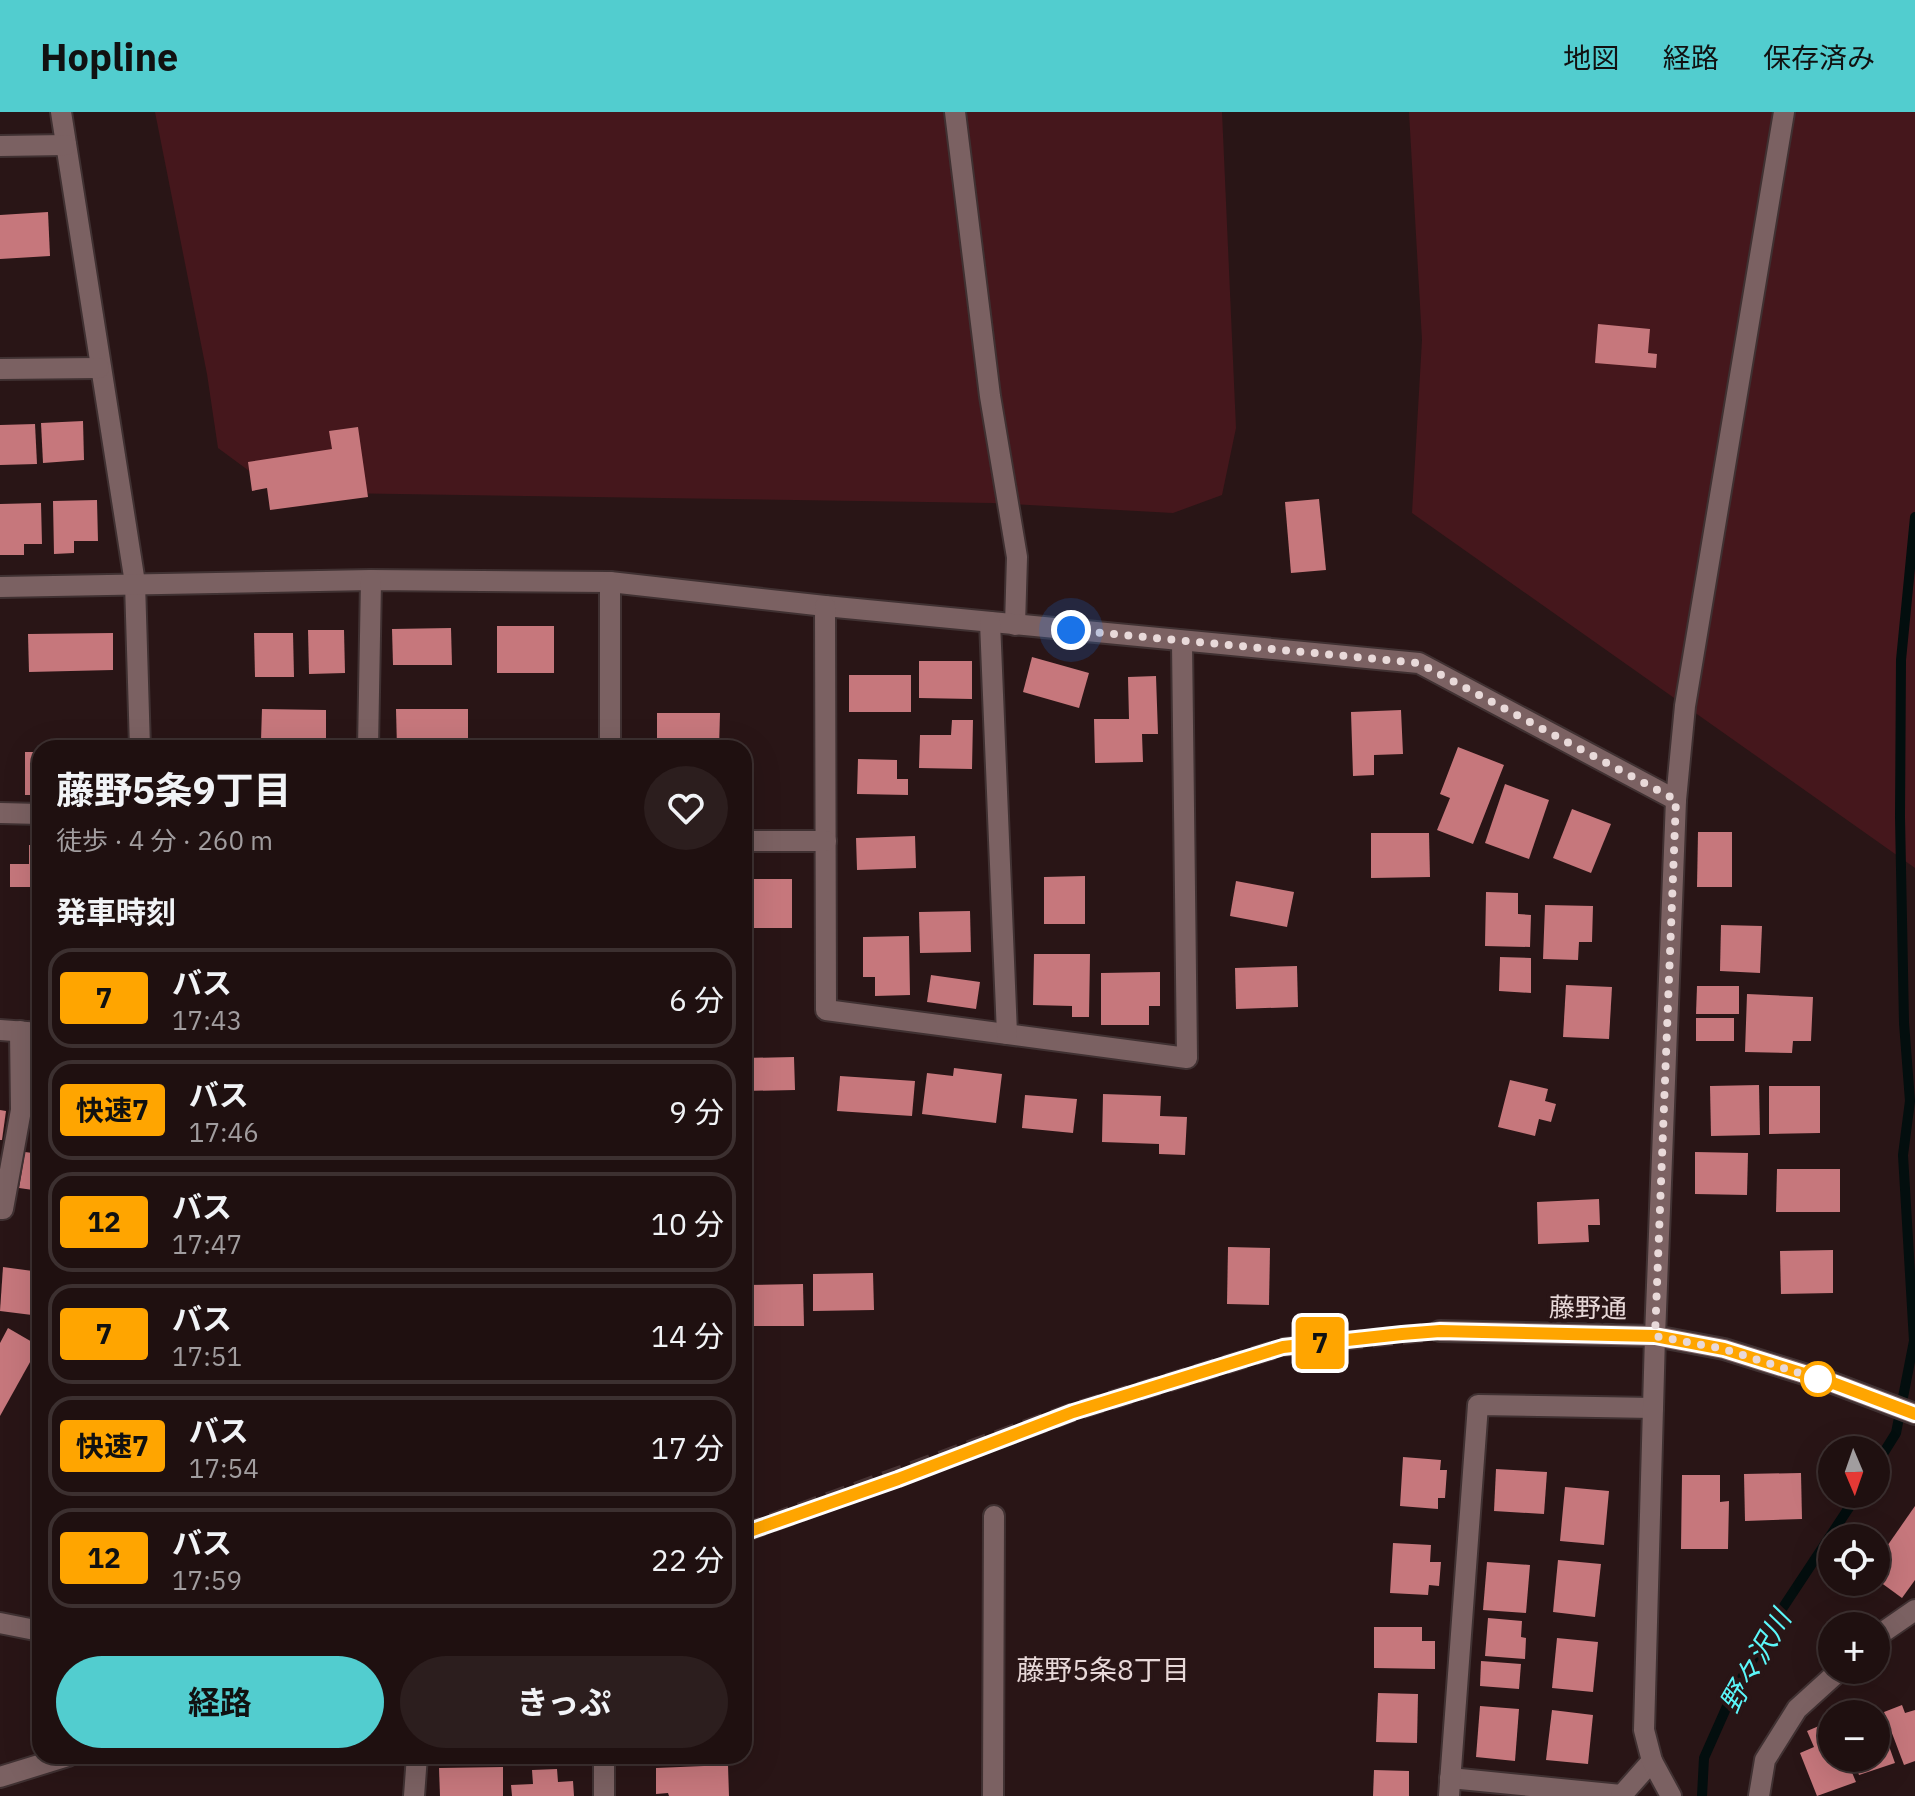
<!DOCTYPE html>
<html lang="ja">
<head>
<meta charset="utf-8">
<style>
  body { margin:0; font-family:"IBM Plex Sans","Noto Sans JP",sans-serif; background:#2c1e1e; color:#f1f3f6; height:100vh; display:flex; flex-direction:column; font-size:30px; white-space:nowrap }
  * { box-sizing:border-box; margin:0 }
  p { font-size:26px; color:#a19d9f }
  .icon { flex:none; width:44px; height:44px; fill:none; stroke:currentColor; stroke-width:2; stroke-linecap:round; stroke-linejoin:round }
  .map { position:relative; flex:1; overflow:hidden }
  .sheet { position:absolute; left:32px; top:628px; width:720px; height:1024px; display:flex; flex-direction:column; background:#1f1010; border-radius:24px; box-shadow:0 8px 32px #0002,0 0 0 2px #3c3030 }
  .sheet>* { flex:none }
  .badge { padding:0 16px; border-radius:6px; font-size:28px; line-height:52px }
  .needle { width:52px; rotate:178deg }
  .controls { position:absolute; left:1818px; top:1324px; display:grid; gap:16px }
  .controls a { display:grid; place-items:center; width:72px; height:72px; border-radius:50%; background:#1f1010; box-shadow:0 8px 32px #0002,0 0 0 2px #3c3030; font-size:40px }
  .you { position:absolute; width:40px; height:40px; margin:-20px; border:6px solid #fff; border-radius:50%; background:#1a73e8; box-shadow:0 0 0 12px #1a73e833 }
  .map>.badge { position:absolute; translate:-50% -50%; box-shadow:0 0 0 4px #fff }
  h2 { padding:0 24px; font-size:30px; line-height:72px }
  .round { display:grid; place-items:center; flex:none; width:84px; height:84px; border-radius:42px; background:#2c1e1e }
  .summary { display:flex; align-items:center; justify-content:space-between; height:136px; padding:0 24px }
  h1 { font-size:38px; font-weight:700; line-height:60px }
  .cta { display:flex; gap:16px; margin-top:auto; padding:16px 24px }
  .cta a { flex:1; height:92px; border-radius:48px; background:#52cdcf; color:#111; font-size:32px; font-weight:700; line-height:92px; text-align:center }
  .cta a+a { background:#2c1e1e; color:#f1f3f6 }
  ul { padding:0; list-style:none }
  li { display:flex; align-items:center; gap:24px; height:100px; margin:0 16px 12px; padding:0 8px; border:4px solid #3c3030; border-radius:24px }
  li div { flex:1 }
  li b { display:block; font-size:30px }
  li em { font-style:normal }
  li .badge { min-width:88px; font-weight:700; text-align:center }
  header { display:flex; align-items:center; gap:48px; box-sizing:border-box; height:112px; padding:0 40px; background:#52cdcf; color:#111 }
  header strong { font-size:38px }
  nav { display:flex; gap:44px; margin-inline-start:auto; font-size:28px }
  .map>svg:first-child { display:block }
  .green { fill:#45171c }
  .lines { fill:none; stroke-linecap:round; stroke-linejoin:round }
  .stream { stroke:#030e0e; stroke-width:10 }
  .building { fill:#c6777c }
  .minor-tunnel { stroke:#463233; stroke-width:20; stroke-dasharray:20 10; stroke-linecap:butt }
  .minor-casing { stroke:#403132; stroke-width:24 }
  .minor { stroke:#7b6162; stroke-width:20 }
  .line-casing { stroke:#fff; stroke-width:18 }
  .line { stroke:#ffa500; stroke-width:12 }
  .walk { stroke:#e8d9d9; stroke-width:8; stroke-dasharray:0 14.4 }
  .stop-dot { fill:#fff; stroke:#ffa500; stroke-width:4 }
  .labels { text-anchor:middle; stroke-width:8; stroke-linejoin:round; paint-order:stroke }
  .street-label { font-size:26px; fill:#e8d9d9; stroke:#291516 }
  .water-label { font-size:28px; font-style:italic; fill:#5bf7fa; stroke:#291516 }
  .neighbourhood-label { font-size:28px; fill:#e8d9d9; stroke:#291516 }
</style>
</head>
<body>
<header>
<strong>Hopline</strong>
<nav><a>地図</a><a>経路</a><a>保存済み</a></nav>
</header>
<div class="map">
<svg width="1915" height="1684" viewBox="0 0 1915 1684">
  <rect width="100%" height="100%" fill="#291516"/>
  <!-- green -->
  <g class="green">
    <path d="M155,0H1222L1236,316L1222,383L1173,401L992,391L335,381L260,367L218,336L207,262Z"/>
    <path d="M1409,0H1915V756L1412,401L1422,228Z"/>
  </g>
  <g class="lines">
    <!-- stream -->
    <g class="stream">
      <path d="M1876,1353L1896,1321L1914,1229L1903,1043L1910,989L1904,911L1900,705L1901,548L1915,405"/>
      <path d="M1702,1684L1704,1646L1732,1583L1782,1497L1858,1382"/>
    </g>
  </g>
  <!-- building -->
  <g class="building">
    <path d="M48,100L50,144L0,147V103Z"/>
    <path d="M1598,212L1650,217L1648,241L1657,242L1656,256L1595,251Z"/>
    <path d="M83,309L84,348L43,351L41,311Z"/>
    <path d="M35,312L37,352L0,353V313Z"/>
    <path d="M358,315L368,385L270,398L267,376L252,379L248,350L332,337L329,319Z"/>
    <path d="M1319,387L1326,458L1291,461L1285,390Z"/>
    <path d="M97,388L98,429H74V441L54,442L53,389Z"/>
    <path d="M41,391L42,432H24V443H0V392Z"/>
    <rect x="497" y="514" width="57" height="47"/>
    <path d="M451,516L452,553H393L392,517Z"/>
    <path d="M308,518H344L345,561L309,562Z"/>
    <path d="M113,521V558L29,560L28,522Z"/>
    <path d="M254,521H293L294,565H255Z"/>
    <path d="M1032,545L1089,561L1079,596L1023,580Z"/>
    <path d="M919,549H972V587L919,586Z"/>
    <rect x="849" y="563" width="62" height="37"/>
    <path d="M1156,564L1158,622H1142L1143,650L1095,651L1094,607H1129L1128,565Z"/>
    <path d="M262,597L326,598V628H261Z"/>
    <path d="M396,597H468V636H397Z"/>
    <path d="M1401,598L1403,642L1374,643V663L1353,664L1351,600Z"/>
    <path d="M657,601H720L719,636H657Z"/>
    <path d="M952,608H973L972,657L919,656L920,623H951Z"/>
    <path d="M1458,635L1504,653L1473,732L1437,718L1450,686L1440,682Z"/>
    <rect x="25" y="640" width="15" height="43"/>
    <path d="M858,647L897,648V667H908V683L857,682Z"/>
    <path d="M1505,672L1549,688L1529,747L1485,731Z"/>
    <path d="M1572,697L1611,712L1591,761L1553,746Z"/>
    <path d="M1698,720H1732V775H1697Z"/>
    <path d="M1371,721H1429L1430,765L1371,766Z"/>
    <path d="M915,724L916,756L857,758L856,726Z"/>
    <path d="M29,733H40V775H10V752H29Z"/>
    <path d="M1085,764V812H1044V765Z"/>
    <rect x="744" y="767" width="48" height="49"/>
    <path d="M1236,769L1294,780L1287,815L1230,804Z"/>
    <path d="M1486,780L1518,781V802L1531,803L1530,835L1485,834Z"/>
    <path d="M1545,793L1593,794L1592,830H1579L1578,848L1543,847Z"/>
    <path d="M970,799L971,840L920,841L919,800Z"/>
    <path d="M1721,813L1762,814L1760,861L1720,859Z"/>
    <path d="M909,824L910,883L875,884V865H863V825Z"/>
    <path d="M1034,842H1090L1089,905H1072V894L1033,893Z"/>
    <path d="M1500,845L1531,846V881L1499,879Z"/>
    <path d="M1297,854L1298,895L1236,897L1235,856Z"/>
    <path d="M1160,860V894H1149V913H1101V861Z"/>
    <path d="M931,863L980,870L976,897L927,890Z"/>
    <path d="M1566,873L1612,875L1609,927L1563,925Z"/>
    <path d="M1697,874H1739V902H1696Z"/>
    <path d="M1747,882L1813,885L1811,929H1793L1792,941L1745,940Z"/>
    <rect x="1696" y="906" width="38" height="23"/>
    <path d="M794,945L795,978L744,979V946Z"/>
    <path d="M954,956L1002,962L996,1011L922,1002L927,961L953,964Z"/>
    <path d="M840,964L915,969L912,1004L837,999Z"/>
    <path d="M1510,968L1548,977L1545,989L1556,992L1551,1010L1539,1007L1535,1024L1498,1015Z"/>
    <path d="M1759,973L1760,1023L1711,1024L1710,974Z"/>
    <path d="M1769,974H1820V1021L1769,1022Z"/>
    <path d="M1103,982L1161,984L1160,1004L1187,1005L1185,1043L1159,1042V1032L1102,1030Z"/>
    <path d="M1025,983L1077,987L1073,1021L1022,1016Z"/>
    <path d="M0,998L6,999L2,1028H0Z"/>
    <path d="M25,1040L40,1042V1079L19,1076Z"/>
    <path d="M1695,1040L1748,1041L1747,1083L1695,1082Z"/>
    <path d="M1777,1057H1840V1100H1776Z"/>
    <path d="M1599,1087L1600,1113H1588L1589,1130L1538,1132L1537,1090Z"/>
    <path d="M1228,1135L1270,1136L1269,1193L1227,1192Z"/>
    <path d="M1833,1138V1181L1781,1182L1780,1139Z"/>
    <path d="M3,1155L40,1160V1204L0,1199Z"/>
    <path d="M873,1161L874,1198L813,1199V1162Z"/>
    <path d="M803,1172L804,1214H748L747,1173Z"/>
    <path d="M8,1216L39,1234L0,1304V1231Z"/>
    <path d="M1403,1345L1441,1348L1440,1358H1447L1445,1386H1438V1397L1400,1394Z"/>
    <path d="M1496,1357L1547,1360L1544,1402L1494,1399Z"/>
    <path d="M1801,1361L1802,1407L1745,1409L1744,1362Z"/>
    <path d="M1682,1363H1720V1390L1729,1389L1728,1437H1681Z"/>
    <path d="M1565,1375L1609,1379L1604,1433L1560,1429Z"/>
    <path d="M1915,1394V1468L1902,1486L1876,1467V1450Z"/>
    <path d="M1393,1431L1431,1433L1430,1450H1441L1439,1474L1429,1473L1428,1483L1390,1481Z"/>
    <path d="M1558,1448L1601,1452L1595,1505L1553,1500Z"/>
    <path d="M1487,1450L1530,1453L1526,1501L1483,1498Z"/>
    <path d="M1488,1506L1522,1509L1521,1525L1526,1526L1525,1547L1485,1544Z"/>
    <path d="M1374,1515H1422V1529H1435V1557L1374,1556Z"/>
    <path d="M1557,1526L1598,1530L1593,1580L1552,1576Z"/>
    <path d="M1481,1549L1521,1552L1519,1577L1480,1574Z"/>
    <path d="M1378,1581L1418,1582L1417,1631L1376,1630Z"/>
    <path d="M1902,1593L1905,1601L1915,1598V1649L1904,1653L1884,1600Z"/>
    <path d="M1480,1594L1519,1597L1515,1649L1476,1645Z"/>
    <path d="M1552,1598L1593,1603L1588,1652L1546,1648Z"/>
    <path d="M1879,1606L1895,1651L1859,1663L1853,1646H1876V1607Z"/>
    <path d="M1831,1609L1832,1646H1846L1856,1670L1817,1684L1800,1641L1814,1635L1807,1619Z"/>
    <path d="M728,1653L729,1684H669L668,1681L656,1682V1656Z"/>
    <path d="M503,1655V1684H440L439,1656Z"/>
    <path d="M557,1657L558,1670L573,1669L574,1684H512L511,1673L533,1672L532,1658Z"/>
    <path d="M1374,1658L1409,1659V1684H1373Z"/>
  </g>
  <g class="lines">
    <!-- minor-tunnel -->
    <path class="minor-tunnel" d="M744,1421L1073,1300L1283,1235L1440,1219"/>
    <defs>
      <g id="minor">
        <path d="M61,0L135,471L140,636"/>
        <path d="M955,0L990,284L1017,445L1015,513"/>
        <path d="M0,34L66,33"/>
        <path d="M0,257L99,256"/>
        <path d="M0,475L371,468L610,470L825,494L1419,551L1676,688"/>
        <path d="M825,494L826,898L1187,946L1182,530"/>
        <path d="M990,510L1007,922"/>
        <path d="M368,636L371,468"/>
        <path d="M610,636V470"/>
        <path d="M0,701L40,702"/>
        <path d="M744,729H826"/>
        <path d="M0,918L40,921"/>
        <path d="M0,1097H3L21,998L20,919"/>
        <path d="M1440,1219L1655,1224L1724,1237L1833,1271L1915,1302"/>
        <path d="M0,1511L40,1519"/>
        <path d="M1876,1525L1915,1498"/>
        <path d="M604,1644V1684"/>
        <path d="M0,1665L68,1644"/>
        <path d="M1450,1666L1621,1683"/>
        <path d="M414,1684L417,1644"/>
        <path d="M993,1684L994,1404"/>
        <path d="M1449,1684L1478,1293L1653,1296"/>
        <path d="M1621,1684L1652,1649"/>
        <path d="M1671,1684L1652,1649L1644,1618L1655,1224L1676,688L1685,594L1784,0"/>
        <path d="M1759,1684L1765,1648L1797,1597L1840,1558"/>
      </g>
    </defs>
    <!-- minor casing -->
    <use href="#minor" class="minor-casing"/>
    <!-- minor -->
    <use href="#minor" class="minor"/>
  </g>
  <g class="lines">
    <defs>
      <path id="line" d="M744,1421L898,1367L1073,1300L1283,1235L1402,1222L1440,1219L1655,1224L1724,1237L1833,1271L1915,1302"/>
    </defs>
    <!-- line casing -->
    <use href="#line" class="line-casing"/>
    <!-- line -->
    <use href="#line" class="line"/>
    <!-- walk -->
    <path class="walk" d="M1071,518L1419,551L1676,688L1655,1224L1724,1237L1818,1267"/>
  </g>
  <!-- markers -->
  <circle class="stop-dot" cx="1818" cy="1267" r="16"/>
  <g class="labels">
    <!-- street labels -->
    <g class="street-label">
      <text transform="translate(1588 1196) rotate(1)" y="9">藤野通</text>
    </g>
    <!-- water labels -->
    <g class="water-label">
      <text transform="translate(1755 1549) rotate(-60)" y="10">野々沢川</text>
    </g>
    <!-- neighbourhood labels -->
    <g class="neighbourhood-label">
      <text x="1103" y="1568">藤野5条8丁目</text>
    </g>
  </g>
</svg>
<div class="controls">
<a><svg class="needle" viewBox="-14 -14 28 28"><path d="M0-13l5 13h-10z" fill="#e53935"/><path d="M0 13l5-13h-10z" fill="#a19d9f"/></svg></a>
<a><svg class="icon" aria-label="locate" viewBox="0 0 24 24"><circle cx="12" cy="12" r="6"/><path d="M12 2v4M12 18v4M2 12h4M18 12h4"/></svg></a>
<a>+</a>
<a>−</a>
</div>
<div class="you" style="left:1071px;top:518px"></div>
<b class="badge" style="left:1320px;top:1231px;background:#ffa500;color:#111">7</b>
<section class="sheet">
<div class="summary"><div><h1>藤野5条9丁目</h1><p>徒歩 · 4 分 · 260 m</p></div><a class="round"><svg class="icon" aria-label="heart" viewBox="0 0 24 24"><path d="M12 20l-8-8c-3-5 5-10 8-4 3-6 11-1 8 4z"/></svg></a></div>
<h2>発車時刻</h2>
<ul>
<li><span class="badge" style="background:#ffa500;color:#111">7</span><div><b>バス</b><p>17:43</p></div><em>6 分</em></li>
<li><span class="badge" style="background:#ffa500;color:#111">快速7</span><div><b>バス</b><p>17:46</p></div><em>9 分</em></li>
<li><span class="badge" style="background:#ffa500;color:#111">12</span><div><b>バス</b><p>17:47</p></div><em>10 分</em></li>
<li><span class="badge" style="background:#ffa500;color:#111">7</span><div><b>バス</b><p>17:51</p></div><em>14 分</em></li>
<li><span class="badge" style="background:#ffa500;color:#111">快速7</span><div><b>バス</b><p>17:54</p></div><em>17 分</em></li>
<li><span class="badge" style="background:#ffa500;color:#111">12</span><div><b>バス</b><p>17:59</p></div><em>22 分</em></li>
</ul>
<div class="cta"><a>経路</a><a>きっぷ</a></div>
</section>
</div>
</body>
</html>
